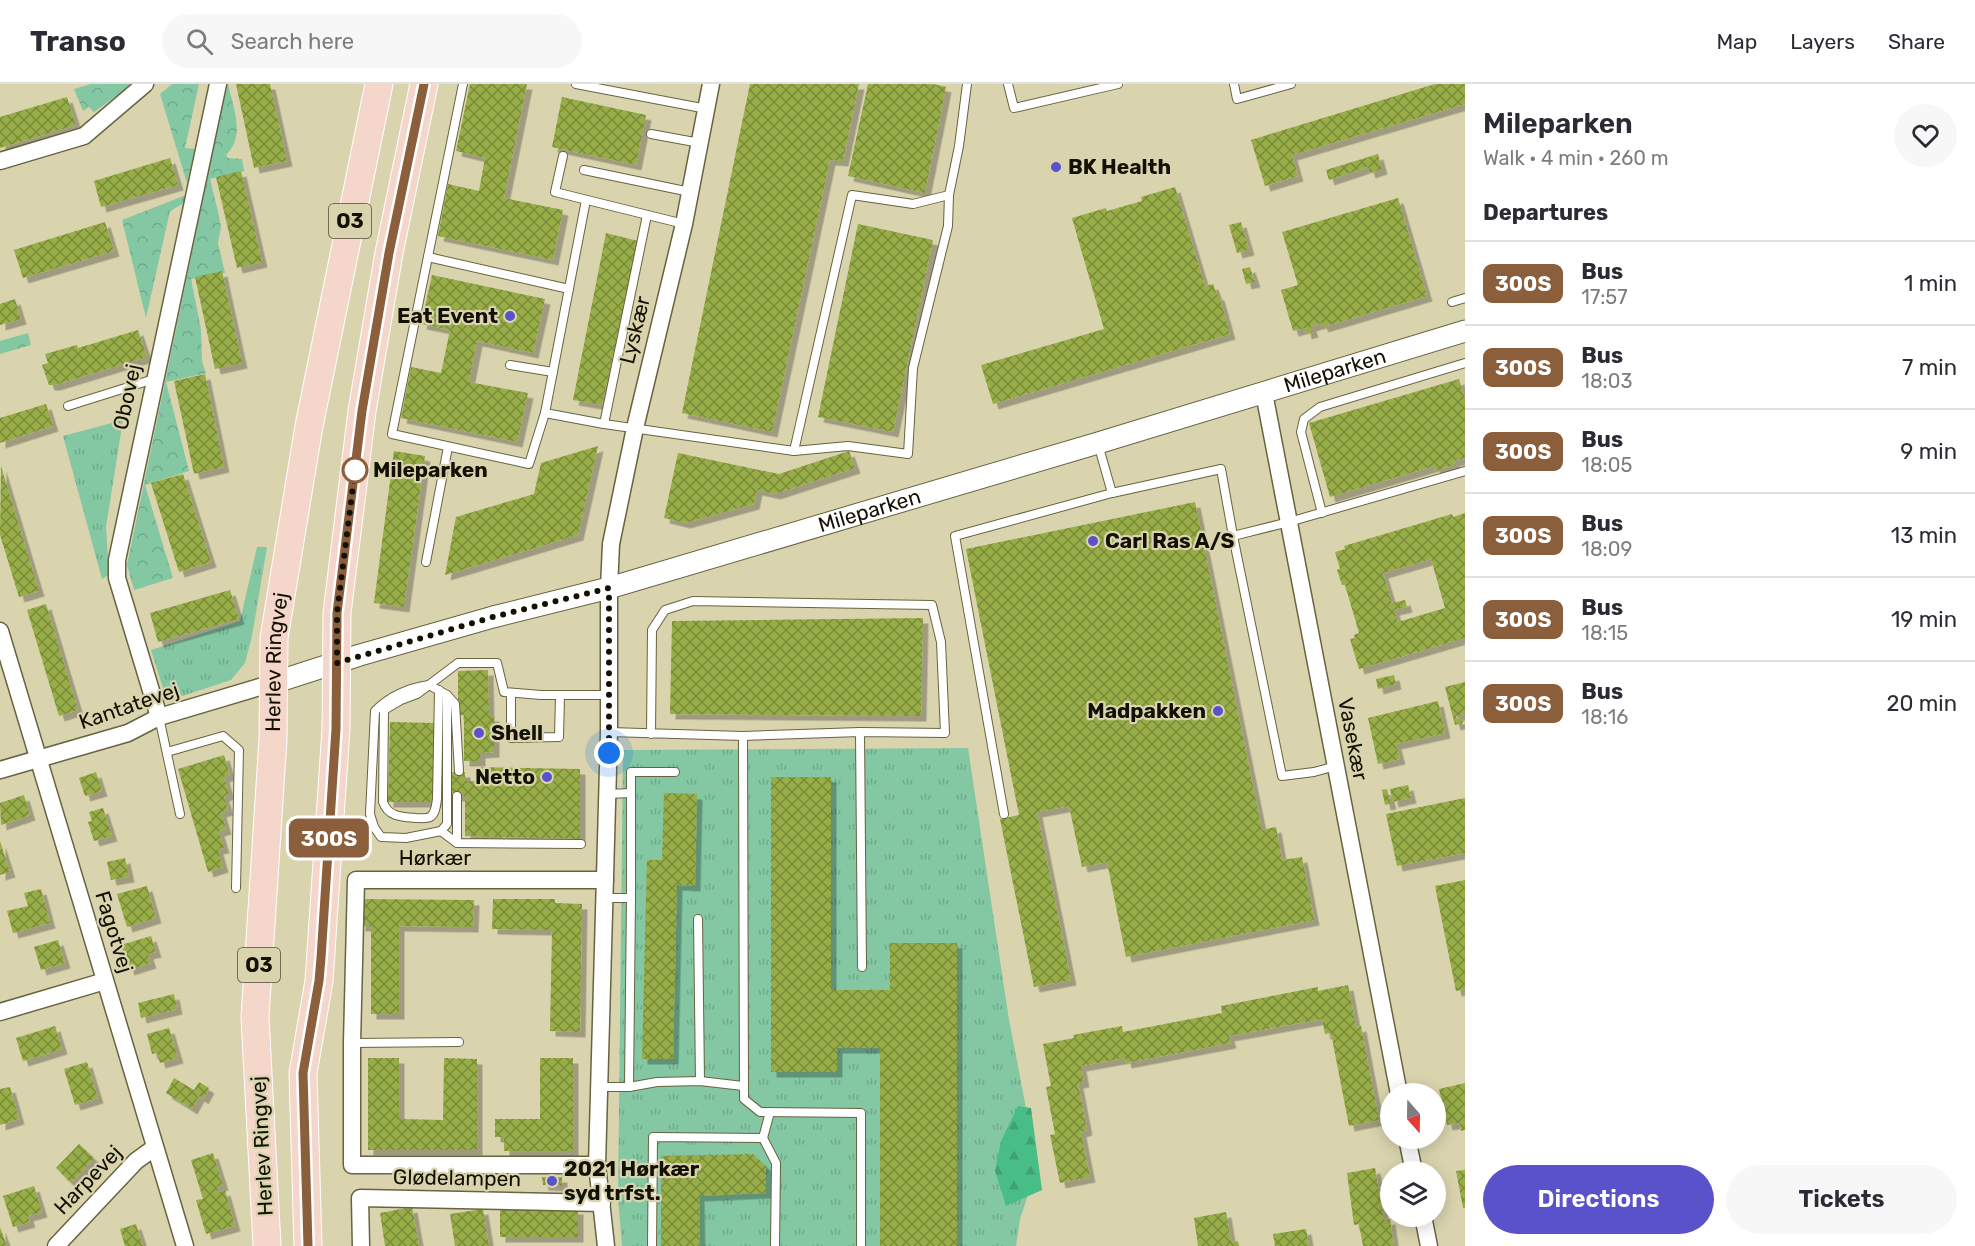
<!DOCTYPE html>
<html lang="en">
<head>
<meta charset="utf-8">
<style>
  body { margin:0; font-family:Rubik,sans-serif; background:#f7f7f7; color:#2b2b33; height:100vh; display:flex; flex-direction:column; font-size:22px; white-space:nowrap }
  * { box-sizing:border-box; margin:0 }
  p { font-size:20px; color:#7c7c81 }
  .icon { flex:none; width:33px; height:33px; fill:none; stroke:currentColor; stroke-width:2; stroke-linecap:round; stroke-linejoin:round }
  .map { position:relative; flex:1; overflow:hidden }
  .details { display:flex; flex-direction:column; background:#fff; width:510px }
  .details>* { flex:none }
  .badge { padding:0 12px; border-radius:9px; font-size:21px; line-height:39px }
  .needle { width:39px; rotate:160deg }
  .fabs { position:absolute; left:1380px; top:999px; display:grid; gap:12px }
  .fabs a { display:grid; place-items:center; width:66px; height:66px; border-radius:50%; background:#fff; box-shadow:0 3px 15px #0003; font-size:30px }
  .you { position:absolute; width:30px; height:30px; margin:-15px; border:4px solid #fff; border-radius:50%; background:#1a73e8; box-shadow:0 0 0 9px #1a73e833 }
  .map>.badge { position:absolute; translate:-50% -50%; box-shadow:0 0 0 3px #fff }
  h2 { padding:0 18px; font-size:22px; line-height:54px }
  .round { display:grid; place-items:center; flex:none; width:63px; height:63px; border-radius:32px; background:#f7f7f7 }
  .headline { display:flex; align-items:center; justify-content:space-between; height:102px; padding:0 18px }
  h1 { font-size:28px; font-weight:600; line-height:45px }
  .button { display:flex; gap:12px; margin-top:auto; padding:12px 18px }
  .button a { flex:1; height:69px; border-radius:36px; background:#5952ca; color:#fff; font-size:24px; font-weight:600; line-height:69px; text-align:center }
  .button a+a { background:#f7f7f7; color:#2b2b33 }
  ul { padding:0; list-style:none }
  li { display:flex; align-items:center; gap:18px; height:84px; padding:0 18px; border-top:2px solid #e1e1e2 }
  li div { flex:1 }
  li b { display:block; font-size:22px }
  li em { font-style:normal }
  li .badge { min-width:66px; font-weight:700; text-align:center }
  header { display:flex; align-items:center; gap:36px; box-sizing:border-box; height:84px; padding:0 30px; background:#fff; border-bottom:2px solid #e1e1e2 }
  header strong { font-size:28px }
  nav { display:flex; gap:33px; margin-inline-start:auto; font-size:21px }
  .search { width:420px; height:54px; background:#f7f7f7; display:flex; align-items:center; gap:15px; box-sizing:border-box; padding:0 21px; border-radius:33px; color:#7c7c81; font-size:22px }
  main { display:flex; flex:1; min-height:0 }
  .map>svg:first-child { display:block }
  .grass { fill:url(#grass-tufts) }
  .forest { fill:url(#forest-firs) }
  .park { fill:url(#park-crowns) }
  .building { fill:url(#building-cross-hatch); fill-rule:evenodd; filter:url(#shadow) }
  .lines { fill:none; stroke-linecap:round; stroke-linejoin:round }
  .service-casing { stroke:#686340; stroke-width:10 }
  .minor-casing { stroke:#686340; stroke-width:19 }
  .tertiary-casing { stroke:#686340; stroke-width:23 }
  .primary-casing { stroke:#fff; stroke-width:29 }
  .service { stroke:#fff; stroke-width:8 }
  .minor { stroke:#fff; stroke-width:16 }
  .tertiary { stroke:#fff; stroke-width:21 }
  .primary { stroke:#f5d6cb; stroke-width:27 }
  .line-casing { stroke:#fff; stroke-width:14 }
  .line { stroke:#8b5e3c; stroke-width:9 }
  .walk { stroke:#131004; stroke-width:6; stroke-dasharray:0 10.8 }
  .poi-dot { fill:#5952ca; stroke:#dad4ae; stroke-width:2 }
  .stop-dot { fill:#fff; stroke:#8b5e3c; stroke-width:3 }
  .labels { text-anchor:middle; stroke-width:4.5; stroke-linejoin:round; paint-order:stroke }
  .shield { fill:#dad4ae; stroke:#4f4b37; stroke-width:1.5 }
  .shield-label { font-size:20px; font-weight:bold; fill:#131004 }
  .poi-label { font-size:21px; font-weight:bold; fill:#131004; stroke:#dad4ae; text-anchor:start }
  .street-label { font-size:21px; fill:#131004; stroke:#dad4ae }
  .stop-label { font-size:21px; font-weight:bold; fill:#131004; stroke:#dad4ae; text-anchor:start }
</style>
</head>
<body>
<header>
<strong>Transo</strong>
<div class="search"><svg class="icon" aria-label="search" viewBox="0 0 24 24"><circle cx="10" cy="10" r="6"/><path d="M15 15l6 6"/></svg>Search here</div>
<nav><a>Map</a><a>Layers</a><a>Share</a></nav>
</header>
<main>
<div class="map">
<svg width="1465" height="1162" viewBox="0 0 1465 1162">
  <defs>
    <pattern id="grass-tufts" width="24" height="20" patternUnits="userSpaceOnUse" patternTransform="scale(1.5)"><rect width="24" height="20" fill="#83c7a3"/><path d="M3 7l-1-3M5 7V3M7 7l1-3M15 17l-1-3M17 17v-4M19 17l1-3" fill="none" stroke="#70aa8b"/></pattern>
    <pattern id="forest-firs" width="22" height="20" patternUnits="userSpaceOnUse" patternTransform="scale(1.5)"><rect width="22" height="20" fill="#49bd88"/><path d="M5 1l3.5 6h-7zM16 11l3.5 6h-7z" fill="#3fa174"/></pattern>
    <pattern id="park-crowns" width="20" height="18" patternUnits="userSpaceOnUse" patternTransform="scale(1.5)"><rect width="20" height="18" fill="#83c7a3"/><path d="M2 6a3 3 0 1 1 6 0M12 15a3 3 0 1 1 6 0" fill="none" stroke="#70aa8b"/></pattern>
    <pattern id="building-cross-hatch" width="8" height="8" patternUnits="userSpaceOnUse" patternTransform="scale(1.5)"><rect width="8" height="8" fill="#97ad47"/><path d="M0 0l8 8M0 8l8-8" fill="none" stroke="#7a8b39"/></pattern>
    <filter id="shadow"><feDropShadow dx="5.5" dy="5.5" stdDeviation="0" flood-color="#0004"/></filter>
  </defs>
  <rect width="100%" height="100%" fill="#dad4ae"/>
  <!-- grass -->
  <g class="grass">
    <path d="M123,336L106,443L109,491L102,495L63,352Z"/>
    <path d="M257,463H267L252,552L245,579L231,596L167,617L151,566L240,537Z"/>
    <path d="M968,664L1009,936L1042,1106L1028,1111L1020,1135L1016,1162H622L618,1114L623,666Z"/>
  </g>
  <!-- forest -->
  <path class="forest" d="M1018,1022L1031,1024L1042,1106L1006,1122L995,1087L1001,1057Z"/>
  <!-- park -->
  <g class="park">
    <path d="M91,0H133L94,28L89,23L83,27L74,5Z"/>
    <path d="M172,0H199L185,64L195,65L187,99L160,10Z"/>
    <path d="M227,0H228C233,23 246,52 226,71L228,74L242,75L244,87L210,95L219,132L221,143L218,159L225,189L191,195L201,245L202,277L206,289L166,298L189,387L145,401L173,494L134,506L127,481Z"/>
    <path d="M186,111L184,119L170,127L146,234L122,136Z"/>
    <path d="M28,249L31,261L0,270V257Z"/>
  </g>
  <!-- building -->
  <g class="building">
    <path d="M236,0H270L287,77L254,84Z"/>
    <path d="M470,0H527L504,114L563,126L553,176L438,152L448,100L479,107L485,74L456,67Z"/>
    <path d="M750,0H859L843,77L830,76L772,348L682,329Z"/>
    <path d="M868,0H933L946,3L925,109L848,92Z"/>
    <path d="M1435,0H1465V20L1292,71L1298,92L1265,102L1251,56Z"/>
    <path d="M67,13L76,41L0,64V33Z"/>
    <path d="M562,13L646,31L636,81L552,63Z"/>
    <path d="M1378,70L1382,85L1370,89L1368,83L1329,96L1326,86Z"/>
    <path d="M170,74L178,101L101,123L94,97Z"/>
    <path d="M241,87L262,178L237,184L216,93Z"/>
    <path d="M1175,103L1205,202L1213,200L1217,211H1219L1230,250L993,320L981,281L1104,245L1072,134L1106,124L1107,127L1142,117L1141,113Z"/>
    <path d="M1398,114L1427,212L1323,243L1321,239L1311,242L1313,248L1306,250L1305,244L1293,247L1281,206L1298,201L1282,148Z"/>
    <path d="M105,138L114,167L23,194L14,166Z"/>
    <path d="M1241,138L1249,166L1237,169L1229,141Z"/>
    <path d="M858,140L933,156L893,348L818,333Z"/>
    <path d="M606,149L638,157L602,321L573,316Z"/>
    <path d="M1250,183L1255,198L1246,200L1242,185Z"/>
    <path d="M222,187L242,279L215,285L195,193Z"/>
    <path d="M432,191L545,215L533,269L477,257L469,298L528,309L517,358L401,334L411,283L441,289L450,246L421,240Z"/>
    <path d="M15,215L21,235L0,241V220Z"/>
    <path d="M138,246L147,273L55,301H49L42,281L48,279L45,270L77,261L78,264Z"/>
    <path d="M205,290L224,383L194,390L174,297Z"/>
    <path d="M1459,295L1465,315V374L1454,377L1455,381L1435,387L1434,382L1330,413L1309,339Z"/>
    <path d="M46,320L53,342L0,359V334Z"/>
    <path d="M598,362L578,451L445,491L456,433L534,410L541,379Z"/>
    <path d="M394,367L425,372L404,523L374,519Z"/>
    <path d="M849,367L855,384L775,410L757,406L754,420L685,439L664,434L678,369L779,390Z"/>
    <path d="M1,382L39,507L19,513L0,451Z"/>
    <path d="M183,390L211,478L179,488L151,399Z"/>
    <path d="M1195,418L1262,746L1276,743L1282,776L1302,773L1314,836L1126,873L1107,778L1082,783L1069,722L1037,728L1071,896L1034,903L1000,735L1019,731L966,465Z"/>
    <path d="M1465,429V554L1359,585L1350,555L1355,554L1354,551L1359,549L1345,501H1342L1337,486L1340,485L1335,468L1345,465L1344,462L1452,430L1453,433ZM1431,475L1445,524L1398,538L1394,526L1407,523L1405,516L1392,519L1383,489Z"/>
    <path d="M230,506L239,535L158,558L150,529Z"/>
    <path d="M46,520L78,626L59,632L27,526Z"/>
    <path d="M923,534L921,632L670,630L672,537Z"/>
    <path d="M488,586L489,632H494V668L480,669V677H464V631H458V587Z"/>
    <path d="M1394,591L1396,600L1378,605L1376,595Z"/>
    <path d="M1465,598V630L1456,632L1457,635L1462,634L1463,639L1455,641L1445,603Z"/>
    <path d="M1438,617L1445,649L1396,660L1400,675L1378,680L1368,634Z"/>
    <path d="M390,638L437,639L436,718H388Z"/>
    <path d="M224,671L230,691L224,693L229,710L224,712L228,726L221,728L226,745L219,747L224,764L218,765L223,783L208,788L178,685Z"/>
    <path d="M477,683L580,685V755L465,752V712H451L452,688H465V697H477Z"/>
    <path d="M96,688L102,707L85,712L79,694Z"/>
    <path d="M771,693H831V906H890V859H957V1162H880V964H837V988H771Z"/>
    <path d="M1408,701L1411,714L1393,718L1390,705Z"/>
    <path d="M1387,705L1391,720L1385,721L1382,706Z"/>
    <path d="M664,709L697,710L695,802L677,801L673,975H642L647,776H662Z"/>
    <path d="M24,711L30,731L1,741L0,719Z"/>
    <path d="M1465,714V769L1397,782L1386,730Z"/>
    <path d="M103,724L112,752L94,757L88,738L92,737L89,728Z"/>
    <path d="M0,757L10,788L0,791Z"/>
    <path d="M125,774L129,793L111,796L107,778Z"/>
    <path d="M1465,796V905L1456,907L1435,802Z"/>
    <path d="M147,802L156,834L127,843L117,810Z"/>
    <path d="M41,805L50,839L13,849L7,827L28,822L24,809Z"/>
    <path d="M360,815L474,816L473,843L399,842V930H371V842H360Z"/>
    <path d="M493,815H555V819L582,820L580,948L550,947L552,846L492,845Z"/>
    <path d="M151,852L156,868L148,870L151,879L129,886L121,861Z"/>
    <path d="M58,856L65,879L41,886L34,863Z"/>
    <path d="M1348,901L1356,943L1361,942L1379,1036L1349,1042L1331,949L1325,950L1322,935L1229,952L1231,959L1126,979L1125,974L1081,982L1084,998L1078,999L1087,1046L1081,1048L1090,1093L1060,1099L1050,1051L1055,1050L1046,1003L1051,1002L1043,960L1074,954L1073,951L1122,942L1123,948L1222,929L1221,922L1318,903V907Z"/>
    <path d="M174,910L177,925L141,934L138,919Z"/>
    <path d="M55,942L62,965L23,977L16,954Z"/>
    <path d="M169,944L178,974L160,979L157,969L152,970L147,950Z"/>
    <path d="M368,974H399V1035L443,1036L444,974L477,975V1066H368Z"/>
    <path d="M540,974H573V1067H504V1053H495V1035H540Z"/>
    <path d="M87,978L98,1014L75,1021L64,985Z"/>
    <path d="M174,994L194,1006L199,998L209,1004L203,1015L199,1012L192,1025L166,1009Z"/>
    <path d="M1465,999V1046L1461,1047L1460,1039L1447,1041L1439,1005Z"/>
    <path d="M10,1003L19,1035L0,1041V1005Z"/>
    <path d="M79,1060L94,1074L71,1099L56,1084Z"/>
    <path d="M213,1069L223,1101L217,1103L219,1108L225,1106L235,1142L206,1150L196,1116L203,1115L191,1076Z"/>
    <path d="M753,1070L766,1082V1109L699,1112L700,1162H661V1072Z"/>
    <path d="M1375,1084L1384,1136L1390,1135L1394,1162H1363L1359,1140L1354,1141L1347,1089Z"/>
    <path d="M1465,1086V1124H1463L1456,1087Z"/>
    <path d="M542,1093H562V1102L543,1101Z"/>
    <path d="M34,1102L42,1128L28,1132L30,1138L13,1143L3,1112Z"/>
    <path d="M412,1123L419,1162H385L380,1129Z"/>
    <path d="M483,1125L489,1162H455L450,1130Z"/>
    <rect x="500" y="1125" width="78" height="28"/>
    <path d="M1226,1128L1231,1158L1238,1157L1239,1162H1198L1194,1134Z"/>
    <path d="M136,1140L143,1162H125L120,1145Z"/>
    <path d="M0,1143L7,1162H0Z"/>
    <path d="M1306,1145L1309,1162H1275L1273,1150Z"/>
  </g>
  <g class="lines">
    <defs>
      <g id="service">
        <path d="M463,0L392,350L529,380L545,329L586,116"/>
        <path d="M576,0L707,25"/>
        <path d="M1008,0L1014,24L1118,0"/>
        <path d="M1234,0L1237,15L1291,0"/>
        <path d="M651,50L700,59"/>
        <path d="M563,72L555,108L684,140"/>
        <path d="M584,86L690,108"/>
        <path d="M428,173L569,205"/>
        <path d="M1452,218L1465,214"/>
        <path d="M510,281L553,288"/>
        <path d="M68,322L154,295"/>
        <path d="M545,329L604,340L794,367L852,111L913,120L949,111"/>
        <path d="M604,340L647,131"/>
        <path d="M1098,360L1112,409"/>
        <path d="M794,367L848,362L908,370L913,284L948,142L949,111L959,62L967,0"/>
        <path d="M1322,429L1301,348L1304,335L1320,323L1465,279"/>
        <path d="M1233,452L1289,438L1465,387"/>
        <path d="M426,478L448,363"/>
        <path d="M429,601L447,611V740L441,747L406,754L381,753L374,743L370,730L375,627C390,612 408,604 429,601Z"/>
        <path d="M439,606L437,715C436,721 436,729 430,733C426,735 421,734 416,734C402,733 388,733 383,718L384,626L401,616L417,610L458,579H497L504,608L541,611H609"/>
        <path d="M511,609V654L559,653L560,612"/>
        <path d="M447,611L455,620L459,687"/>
        <path d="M159,633L180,730"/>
        <path d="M609,648L743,652L860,648L945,649L941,558L932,521L693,517L665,526L652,546L651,650"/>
        <path d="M860,648L862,883"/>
        <path d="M743,652L744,1015L760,1028L861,1029V1162"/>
        <path d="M167,668L223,652L239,666L236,804"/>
        <path d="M608,710L631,709"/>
        <path d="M457,712V759"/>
        <path d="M1004,730L955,452L1112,409L1221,385L1233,452L1282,692L1314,688L1336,682"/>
        <path d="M441,747L457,759L581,760"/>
        <path d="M605,814H631"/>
        <path d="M698,835L700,997"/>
        <path d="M352,959L459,958"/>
        <path d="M600,1003H629L657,998L700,997L743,1002"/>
        <path d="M629,1003L631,814V688H675"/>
        <path d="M763,1054L770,1028"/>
        <path d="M652,1162L653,1053L763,1054L776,1079L775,1162"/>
      </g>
      <g id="minor">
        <path d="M0,77L84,52L145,0"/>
        <path d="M1264,309L1399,1010"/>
        <path d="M0,547L185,1162"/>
        <path d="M159,633L117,494V476L218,0"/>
        <path d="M0,686L128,649L159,633L273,599"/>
        <path d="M0,928L105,897"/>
        <path d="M1407,1054L1414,1088"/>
        <path d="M597,1081H352V959L356,796H605"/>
        <path d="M1423,1132L1429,1162"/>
        <path d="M56,1162L136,1077L154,1064"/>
        <path d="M361,1162L360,1114L602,1119"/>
        <path d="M606,1162L597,1081L609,648V504L611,460L635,344L684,140L711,0"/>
      </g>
      <g id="tertiary">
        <path id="s1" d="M273,599L360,571L493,533L609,504L1098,359L1465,247"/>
      </g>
      <g id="primary">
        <path id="s2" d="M267,1162L255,933L273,655L274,554L309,342L379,0"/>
        <path d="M308,1162L303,989L319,897L336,645L337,529L362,327L389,169L424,0"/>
      </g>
    </defs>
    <!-- service casing -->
    <use href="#service" class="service-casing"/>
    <!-- minor casing -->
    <use href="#minor" class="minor-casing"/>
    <!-- tertiary casing -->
    <use href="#tertiary" class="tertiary-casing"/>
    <!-- primary casing -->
    <use href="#primary" class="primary-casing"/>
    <!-- service -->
    <use href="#service" class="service"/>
    <!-- minor -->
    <use href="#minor" class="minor"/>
    <!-- tertiary -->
    <use href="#tertiary" class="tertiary"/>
    <!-- primary -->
    <use href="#primary" class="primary"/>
  </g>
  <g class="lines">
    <defs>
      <path id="line" d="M308,1162L303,989L319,897L321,874L336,645L337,529L362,327L389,169L424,0"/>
    </defs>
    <!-- line casing -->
    <use href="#line" class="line-casing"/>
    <!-- line -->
    <use href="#line" class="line"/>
    <!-- walk -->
    <path class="walk" d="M355,386L337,529V579L493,533L609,504V669"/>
  </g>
  <!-- markers -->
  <g class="poi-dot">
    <circle cx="1056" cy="83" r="6"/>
    <circle cx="510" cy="232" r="6"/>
    <circle cx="1093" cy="457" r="6"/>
    <circle cx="1218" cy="627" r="6"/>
    <circle cx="479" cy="649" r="6"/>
    <circle cx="547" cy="693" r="6"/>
    <circle cx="552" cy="1097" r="6"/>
  </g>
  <circle class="stop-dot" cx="355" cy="386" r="12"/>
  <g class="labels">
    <!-- shield labels -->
    <g class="shield">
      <rect x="329" y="120" width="42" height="34" rx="4.5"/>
      <rect x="238" y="864" width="42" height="34" rx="4.5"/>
    </g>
    <g class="shield-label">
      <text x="350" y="144">O3</text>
      <text x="259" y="888">O3</text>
    </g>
    <!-- poi labels -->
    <g class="poi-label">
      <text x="1068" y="90">BK Health</text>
      <text x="498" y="239" text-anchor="end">Eat Event</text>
      <text x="1105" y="464">Carl Ras A/S</text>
      <text x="1206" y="634" text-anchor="end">Madpakken</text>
      <text x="491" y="656">Shell</text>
      <text x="535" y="700" text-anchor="end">Netto</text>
      <text x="564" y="1092">2021 Hørkær<tspan x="564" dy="24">syd trfst.</tspan></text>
    </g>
    <!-- street labels -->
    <g class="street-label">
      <text transform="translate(635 246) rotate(-76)" y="7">Lyskær</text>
      <text dy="7" stroke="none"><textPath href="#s1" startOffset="1107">Mileparken</textPath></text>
      <text transform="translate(127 313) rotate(-78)" y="7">Obovej</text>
      <text dy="7" stroke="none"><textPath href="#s1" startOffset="621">Mileparken</textPath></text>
      <text dy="7" stroke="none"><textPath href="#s2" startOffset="585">Herlev Ringvej</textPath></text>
      <text transform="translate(129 622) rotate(-19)" y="7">Kantatevej</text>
      <text transform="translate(1353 655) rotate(79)" y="7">Vasekær</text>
      <text x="435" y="781">Hørkær</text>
      <text transform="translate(114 848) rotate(73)" y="7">Fagotvej</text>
      <text transform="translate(262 1062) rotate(-93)" y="7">Herlev Ringvej</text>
      <text transform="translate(457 1094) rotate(1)" y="7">Glødelampen</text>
      <text transform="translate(88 1096) rotate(-46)" y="7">Harpevej</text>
    </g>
    <!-- stop labels -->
    <g class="stop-label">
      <text x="373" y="393">Mileparken</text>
    </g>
  </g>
</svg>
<div class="fabs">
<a><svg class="needle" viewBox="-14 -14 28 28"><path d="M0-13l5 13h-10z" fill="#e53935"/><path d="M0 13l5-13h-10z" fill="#7c7c81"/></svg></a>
<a><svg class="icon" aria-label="layers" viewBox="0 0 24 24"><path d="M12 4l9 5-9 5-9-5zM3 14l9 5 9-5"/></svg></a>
</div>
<div class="you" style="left:609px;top:669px"></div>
<b class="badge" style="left:329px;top:754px;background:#8b5e3c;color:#fff">300S</b>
</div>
<section class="details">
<div class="headline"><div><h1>Mileparken</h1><p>Walk · 4 min · 260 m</p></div><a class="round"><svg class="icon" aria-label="heart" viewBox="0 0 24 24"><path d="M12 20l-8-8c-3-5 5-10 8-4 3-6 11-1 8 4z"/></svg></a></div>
<h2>Departures</h2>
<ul>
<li><span class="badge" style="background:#8b5e3c;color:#fff">300S</span><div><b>Bus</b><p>17:57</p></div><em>1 min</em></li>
<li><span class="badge" style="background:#8b5e3c;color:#fff">300S</span><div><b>Bus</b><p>18:03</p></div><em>7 min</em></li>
<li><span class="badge" style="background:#8b5e3c;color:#fff">300S</span><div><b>Bus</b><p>18:05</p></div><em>9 min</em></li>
<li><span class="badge" style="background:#8b5e3c;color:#fff">300S</span><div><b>Bus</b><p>18:09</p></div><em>13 min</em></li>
<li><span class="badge" style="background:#8b5e3c;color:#fff">300S</span><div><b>Bus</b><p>18:15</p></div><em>19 min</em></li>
<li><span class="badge" style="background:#8b5e3c;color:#fff">300S</span><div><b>Bus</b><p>18:16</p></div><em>20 min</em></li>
</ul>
<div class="button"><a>Directions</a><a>Tickets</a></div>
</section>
</main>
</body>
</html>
